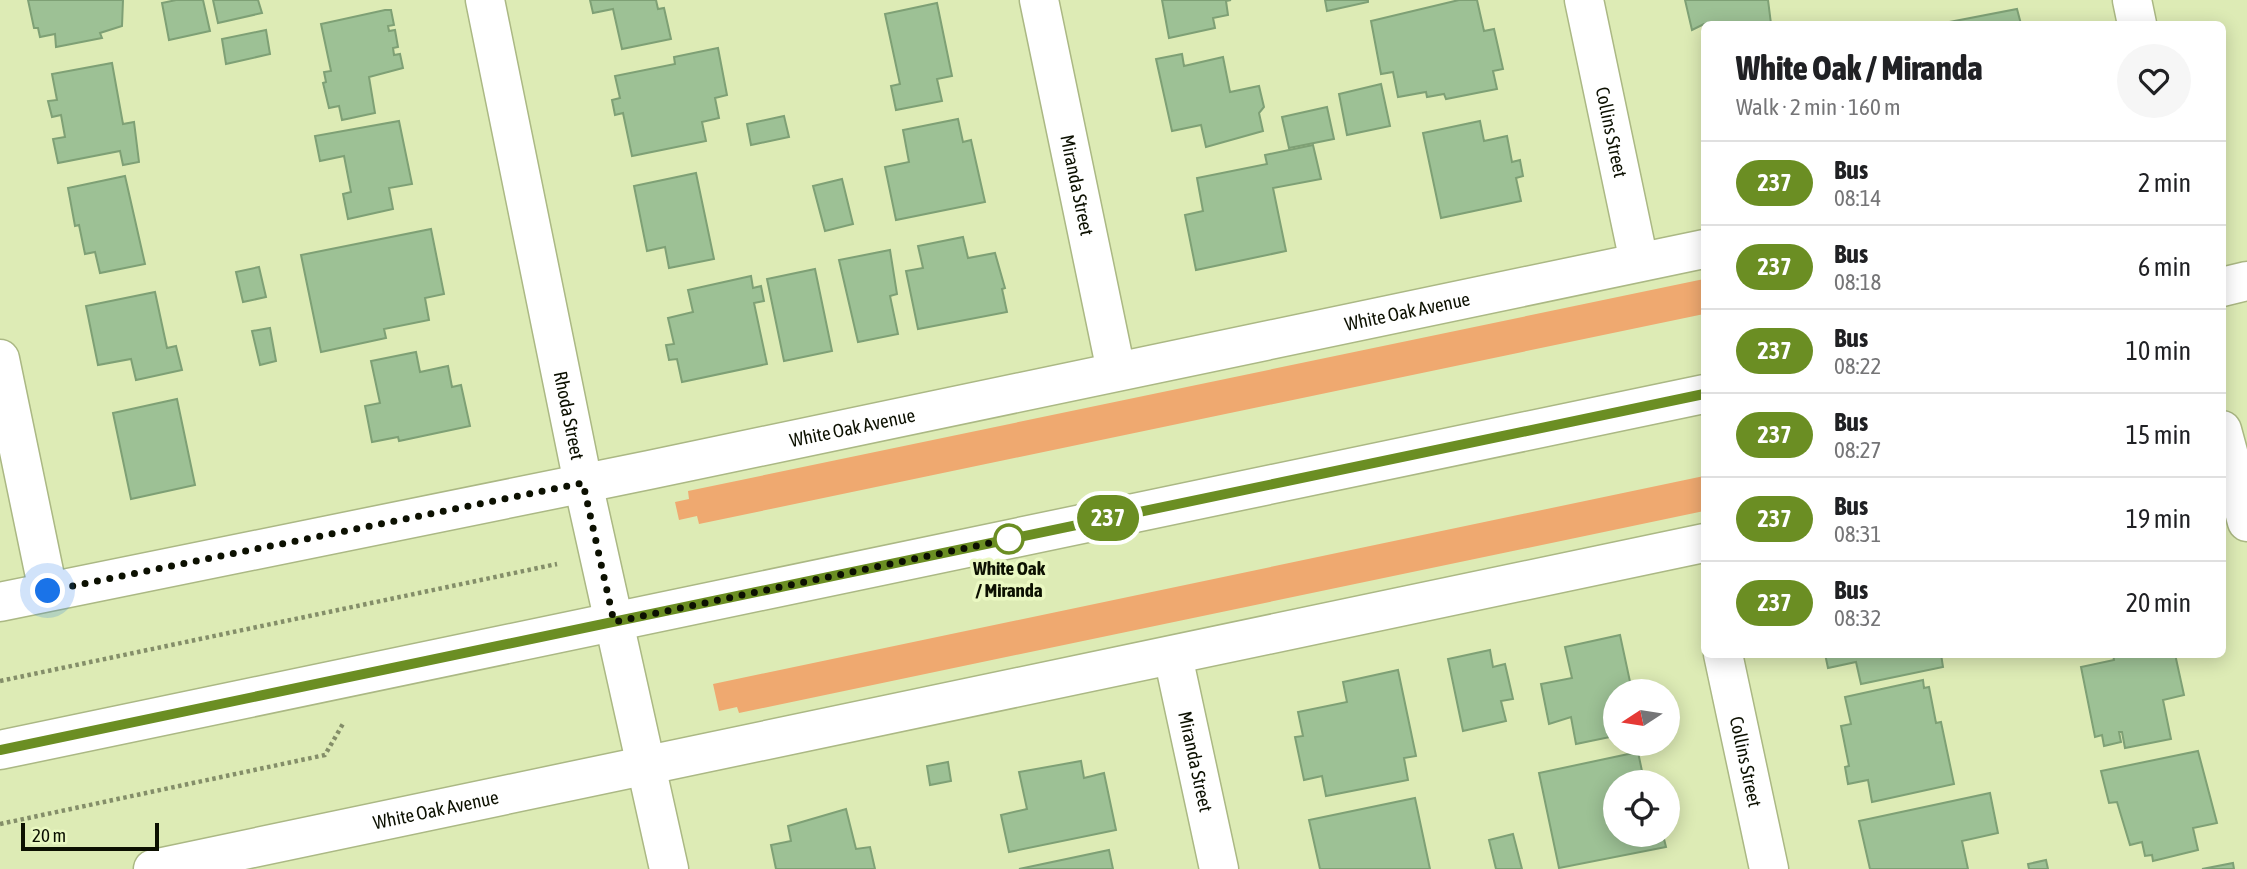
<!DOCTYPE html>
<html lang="en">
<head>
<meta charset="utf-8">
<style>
  body { margin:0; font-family:"Asap Condensed",sans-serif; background:#f6f6f6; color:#202124; height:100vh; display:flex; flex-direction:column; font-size:26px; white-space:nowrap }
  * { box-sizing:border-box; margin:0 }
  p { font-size:23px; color:#757577 }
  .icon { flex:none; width:38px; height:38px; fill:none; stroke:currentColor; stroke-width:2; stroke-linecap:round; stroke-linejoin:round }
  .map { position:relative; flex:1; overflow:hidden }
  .side { position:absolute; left:1701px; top:21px; width:525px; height:637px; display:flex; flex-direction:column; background:#fff; border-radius:10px; box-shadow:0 4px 18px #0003 }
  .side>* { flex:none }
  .badge { padding:0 14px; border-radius:23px; font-size:24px; line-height:46px }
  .needle { width:46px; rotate:258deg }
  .controls { position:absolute; left:1603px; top:679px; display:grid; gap:14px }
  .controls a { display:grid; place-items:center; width:77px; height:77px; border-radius:50%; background:#fff; box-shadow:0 4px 18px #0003; font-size:35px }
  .scale { position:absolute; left:21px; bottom:18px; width:138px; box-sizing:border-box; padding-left:7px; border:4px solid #0c1001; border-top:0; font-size:19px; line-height:24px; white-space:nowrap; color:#0c1001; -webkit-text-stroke:5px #eaf8c2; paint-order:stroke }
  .you { position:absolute; width:35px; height:35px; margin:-18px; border:5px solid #fff; border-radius:50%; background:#1a73e8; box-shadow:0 0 0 10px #1a73e833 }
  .map>.badge { position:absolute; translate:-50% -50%; box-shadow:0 0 0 4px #fff }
  .round { display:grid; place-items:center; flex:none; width:74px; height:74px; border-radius:37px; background:#f6f6f6 }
  .summary { display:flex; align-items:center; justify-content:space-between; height:119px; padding:0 35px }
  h1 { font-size:33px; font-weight:800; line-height:52px }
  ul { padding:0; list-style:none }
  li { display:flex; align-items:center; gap:21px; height:84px; padding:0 35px; border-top:2px solid #e0e0e0 }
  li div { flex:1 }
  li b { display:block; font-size:26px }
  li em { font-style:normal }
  li .badge { min-width:77px; font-weight:700; text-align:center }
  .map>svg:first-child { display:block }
  .green { fill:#efa970 }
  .building { fill:#9dc195; stroke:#7ea075; stroke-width:2 }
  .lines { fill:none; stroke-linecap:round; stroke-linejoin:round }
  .minor-casing { stroke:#abb884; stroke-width:41 }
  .primary-casing { stroke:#abb884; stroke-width:41 }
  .path { stroke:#848e69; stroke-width:4.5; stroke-dasharray:3.5 3.5; stroke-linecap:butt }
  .minor { stroke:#fff; stroke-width:38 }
  .primary { stroke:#fff; stroke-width:38 }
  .line-casing { stroke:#fff; stroke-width:16 }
  .line { stroke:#6b8e23; stroke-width:10 }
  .walk { stroke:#0c1001; stroke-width:7; stroke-dasharray:0 12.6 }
  .stop-dot { fill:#fff; stroke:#6b8e23; stroke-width:3.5 }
  .labels { text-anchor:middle; stroke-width:7; stroke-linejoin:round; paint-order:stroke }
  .street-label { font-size:19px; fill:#0c1001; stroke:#eaf8c2 }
  .stop-label { font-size:19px; font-weight:bold; fill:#0c1001; stroke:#eaf8c2 }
</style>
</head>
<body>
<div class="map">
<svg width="2247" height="869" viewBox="0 0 2247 869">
  <rect width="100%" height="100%" fill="#ddebb5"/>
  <!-- green -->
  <g class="green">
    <path d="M1704,279V314L699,524L697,516L679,520L675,502L689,499L688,491Z"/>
    <path d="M1704,476V511L739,713L737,707L719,711L713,684Z"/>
  </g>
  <!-- building -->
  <g class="building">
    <path d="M28,0H123L122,26L100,33L102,38L56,47L55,34L40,37L38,28H34Z"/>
    <path d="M176,0H203L210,31L169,40L162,3Z"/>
    <path d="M213,0H258L262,13L218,23Z"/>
    <path d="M590,0H656L658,9L664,8L671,39L622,49L613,9L593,13Z"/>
    <path d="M1162,0H1231L1226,1L1228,15L1213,18L1215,28L1169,38Z"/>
    <path d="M1325,0H1368V2L1327,11Z"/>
    <path d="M1459,0H1477L1484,31L1494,29L1503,69L1493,71L1497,89L1446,99L1444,94L1427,97L1426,92L1398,97L1393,72L1381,74L1371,21Z"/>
    <path d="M1685,0H1768L1771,24H1704L1692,30Z"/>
    <path d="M937,3L952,76L937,79L942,101L896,110L891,86L900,84L885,14Z"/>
    <path d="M2017,9L2021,24H1939Z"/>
    <path d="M385,10H391L394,25L388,26L389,31L395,30L398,47L393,48L394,55L400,54L403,68L369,77L375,113L342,120L339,106L329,108L323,83L326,82L324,72L331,71L321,24Z"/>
    <path d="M266,30L270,54L226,64L222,39Z"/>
    <path d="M718,48L727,95L715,98L719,118L702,122L706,141L632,156L623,113L615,115L612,100L620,98L615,76L675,64L674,57Z"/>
    <path d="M1182,54L1184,66L1223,57L1230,92L1259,86L1264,107L1259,113L1263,131L1206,147L1201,125L1172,131L1156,59Z"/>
    <path d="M112,63L123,124L134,122L139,162L123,165L120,151L58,163L53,139L65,137L61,115L52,117L48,101L57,100L52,74Z"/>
    <path d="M1381,84L1390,126L1347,135L1339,94Z"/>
    <path d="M1327,107L1334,139L1289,148L1282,117Z"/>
    <path d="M784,116L789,137L751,145L747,124Z"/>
    <path d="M958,119L963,142L971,140L985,202L896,220L885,167L909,162L903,130Z"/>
    <path d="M399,121L412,184L389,188L393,209L348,219L343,194L351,192L344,156L320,161L315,136Z"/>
    <path d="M1480,121L1484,141L1507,136L1512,162L1520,160L1523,176L1516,178L1521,201L1441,218L1423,133Z"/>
    <path d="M1313,145L1321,179L1273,188L1286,251L1196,270L1185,215L1203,211L1197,178L1267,164L1265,155Z"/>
    <path d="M696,173L714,259L669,268L665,247L647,251L634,186Z"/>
    <path d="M125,176L145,264L100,273L95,252L85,254L79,225L75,226L68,188Z"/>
    <path d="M842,179L853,224L825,231L813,186Z"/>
    <path d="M431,229L444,294L425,298L429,320L384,329L386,338L321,352L301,255Z"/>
    <path d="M963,237L968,258L995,253L1005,288L1002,289L1007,312L918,329L906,271L923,268L918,246Z"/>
    <path d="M890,250L897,294L890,296L898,334L858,342L839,260Z"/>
    <path d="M259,267L266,297L243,302L236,272Z"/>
    <path d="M815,269L832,351L784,361L767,279Z"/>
    <path d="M751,276L753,288L761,286L764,301L754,303L767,364L682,382L677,359L669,360L666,345L674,344L668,318L693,312L688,290Z"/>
    <path d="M155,292L167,348L176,346L182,370L136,380L131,359L98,365L86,306Z"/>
    <path d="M270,328L276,361L260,365L252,331Z"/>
    <path d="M416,352L420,372L448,366L452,387L461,385L470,426L399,441L398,437L372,442L365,406L380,403L371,361Z"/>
    <path d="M177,399L195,485L131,499L113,413Z"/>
    <path d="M1620,635L1632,691H1615V736L1576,744L1571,717L1549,724L1541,684L1572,678L1565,647Z"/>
    <path d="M1490,650L1493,667L1505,664L1513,699L1501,701L1506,721L1463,731L1448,659Z"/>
    <path d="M1825,654H1941L1943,667L1861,684L1856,662L1828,668Z"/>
    <path d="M2113,654H2175L2184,695L2163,700L2171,739L2125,748L2122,732H2119L2121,742L2104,746L2102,735L2095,737L2081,667L2114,660Z"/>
    <path d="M1398,670L1416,756L1404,758L1408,780L1326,796L1322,776L1304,780L1295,737L1303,736L1298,712L1347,702L1343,682Z"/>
    <path d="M1923,680L1924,688L1929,687L1936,723L1941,722L1954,784L1872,802L1868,780L1848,784L1845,767L1849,766L1841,726L1851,724L1845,697Z"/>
    <path d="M2198,751L2217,823L2193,828L2198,850L2153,861L2152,855L2145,856L2142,842L2130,845L2117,802L2109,803L2101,771Z"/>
    <path d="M1638,752L1643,776L1650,774L1652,782H1615V835H1663L1666,847L1559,868L1539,773Z"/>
    <path d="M1081,761L1084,778L1104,773L1116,830L1009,852L1001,815L1027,809L1019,772Z"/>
    <path d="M948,762L951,781L930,785L927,766Z"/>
    <path d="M1990,793L1998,833L1962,841L1968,869H1870L1859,821Z"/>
    <path d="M1415,798L1430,869H1320L1309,820Z"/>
    <path d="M846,809L856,849L870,847L875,869H776L771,845L791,841L788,826Z"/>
    <path d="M1513,834L1522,869H1496L1489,840Z"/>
    <path d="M1109,850L1113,869H1019Z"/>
    <path d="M2046,860L2048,869H2029L2028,864Z"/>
    <path d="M2233,863L2234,869H2202Z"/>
  </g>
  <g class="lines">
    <defs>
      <g id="minor">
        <path id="s1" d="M485,0L583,483L669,869"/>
        <path id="s2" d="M1039,0L1116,371"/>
        <path id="s3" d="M1584,0L1639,262"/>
        <path d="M2132,0L2137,24"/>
        <path d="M0,359L48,591"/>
        <path d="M2222,430L2247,522"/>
        <path id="s4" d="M0,602L649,470L1704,249"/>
        <path id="s5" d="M1723,654L1769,869"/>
        <path id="s6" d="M1173,656L1219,869"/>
        <path id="s7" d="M153,869L1704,543"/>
      </g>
      <g id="primary">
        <path d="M2222,287L2247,281"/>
        <path d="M0,750L1704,394"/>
      </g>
    </defs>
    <!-- minor casing -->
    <use href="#minor" class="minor-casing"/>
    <!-- primary casing -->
    <use href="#primary" class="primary-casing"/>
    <!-- path -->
    <g class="path">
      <path d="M0,681L557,564"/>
      <path d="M0,824L325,755L344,722"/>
    </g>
    <!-- minor -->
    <use href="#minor" class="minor"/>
    <!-- primary -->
    <use href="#primary" class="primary"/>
  </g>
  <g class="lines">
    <defs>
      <path id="line" d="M0,750L1704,394"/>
    </defs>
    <!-- line casing -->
    <use href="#line" class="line-casing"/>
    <!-- line -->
    <use href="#line" class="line"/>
    <!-- walk -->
    <path class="walk" d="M48,591L583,483L614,622L1009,539"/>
  </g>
  <!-- markers -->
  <circle class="stop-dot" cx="1009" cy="539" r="14"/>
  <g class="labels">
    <!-- street labels -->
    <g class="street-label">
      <text dy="7" stroke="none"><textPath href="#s3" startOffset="135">Collins Street</textPath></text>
      <text dy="7" stroke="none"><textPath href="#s2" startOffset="189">Miranda Street</textPath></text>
      <text dy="7" stroke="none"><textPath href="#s4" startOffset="1437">White Oak Avenue</textPath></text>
      <text dy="7" stroke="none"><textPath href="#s1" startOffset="424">Rhoda Street</textPath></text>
      <text dy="7" stroke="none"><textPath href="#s4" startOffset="870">White Oak Avenue</textPath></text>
      <text dy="7" stroke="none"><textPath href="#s6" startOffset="108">Miranda Street</textPath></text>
      <text dy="7" stroke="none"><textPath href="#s5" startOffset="110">Collins Street</textPath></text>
      <text dy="7" stroke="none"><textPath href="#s7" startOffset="289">White Oak Avenue</textPath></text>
    </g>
    <!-- stop labels -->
    <g class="stop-label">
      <text x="1009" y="575">White Oak<tspan x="1009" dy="22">/ Miranda</tspan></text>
    </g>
  </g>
</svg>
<div class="controls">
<a><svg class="needle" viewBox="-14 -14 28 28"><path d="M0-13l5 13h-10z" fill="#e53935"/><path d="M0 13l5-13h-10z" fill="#757577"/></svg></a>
<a><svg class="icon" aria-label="locate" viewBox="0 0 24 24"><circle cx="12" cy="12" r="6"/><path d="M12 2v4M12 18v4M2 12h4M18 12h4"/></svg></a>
</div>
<div class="scale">20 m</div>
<div class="you" style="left:48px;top:591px"></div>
<b class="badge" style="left:1108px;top:518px;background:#6b8e23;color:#fff">237</b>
<section class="side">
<div class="summary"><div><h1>White Oak / Miranda</h1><p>Walk · 2 min · 160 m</p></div><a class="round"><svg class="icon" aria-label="heart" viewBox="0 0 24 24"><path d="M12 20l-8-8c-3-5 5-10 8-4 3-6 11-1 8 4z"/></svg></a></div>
<ul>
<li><span class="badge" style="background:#6b8e23;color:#fff">237</span><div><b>Bus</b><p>08:14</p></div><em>2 min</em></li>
<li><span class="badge" style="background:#6b8e23;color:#fff">237</span><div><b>Bus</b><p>08:18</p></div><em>6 min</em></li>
<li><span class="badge" style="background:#6b8e23;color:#fff">237</span><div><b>Bus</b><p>08:22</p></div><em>10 min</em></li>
<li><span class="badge" style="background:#6b8e23;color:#fff">237</span><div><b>Bus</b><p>08:27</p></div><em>15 min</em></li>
<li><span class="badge" style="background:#6b8e23;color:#fff">237</span><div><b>Bus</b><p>08:31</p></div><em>19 min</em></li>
<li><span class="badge" style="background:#6b8e23;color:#fff">237</span><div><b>Bus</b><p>08:32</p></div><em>20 min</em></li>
</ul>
</section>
</div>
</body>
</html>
